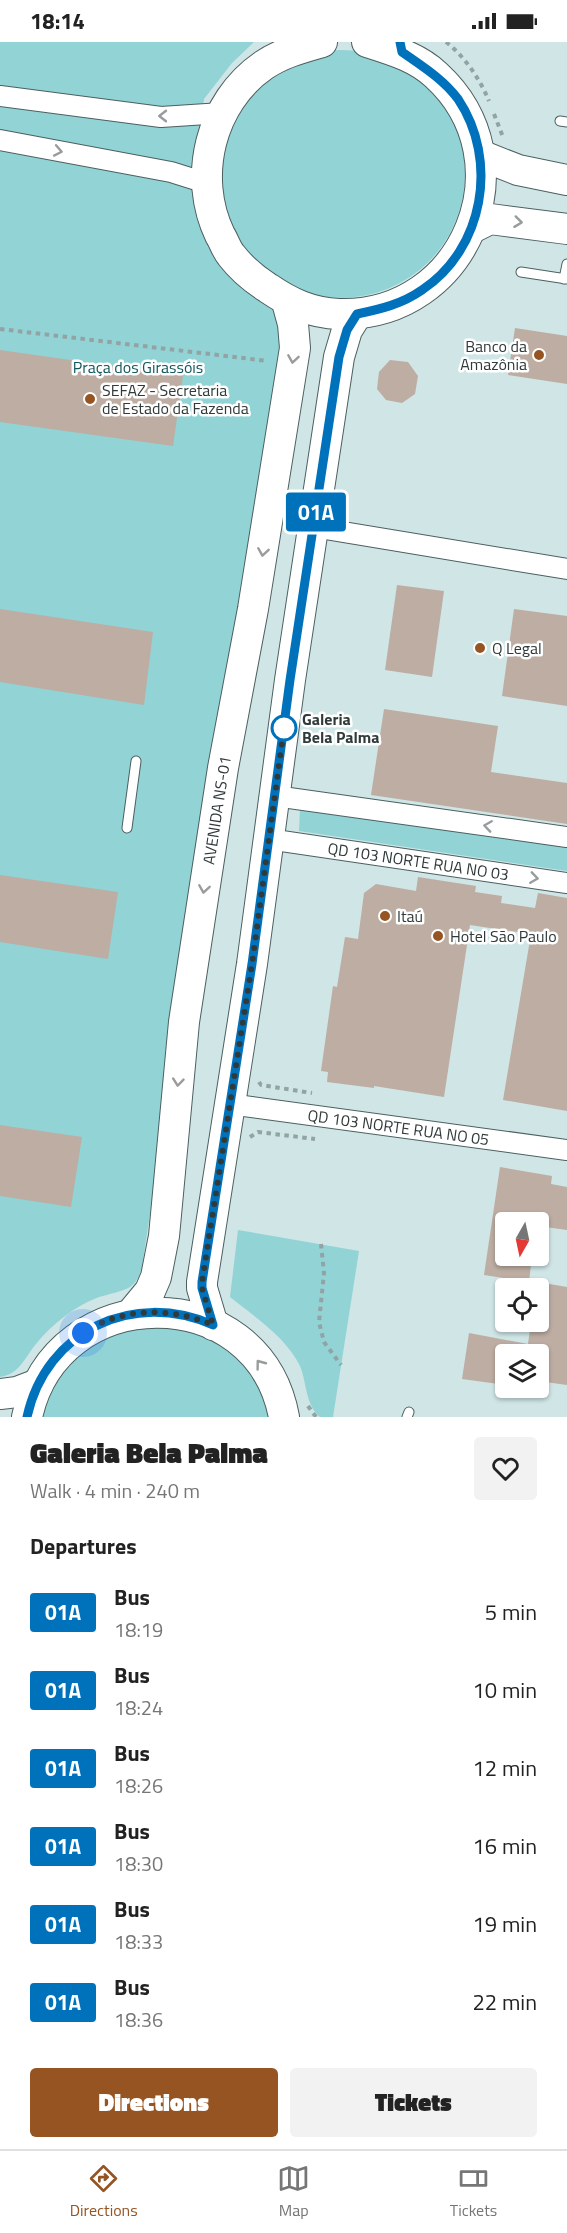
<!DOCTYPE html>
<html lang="en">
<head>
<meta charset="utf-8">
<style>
  body { margin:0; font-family:"Titillium Web",sans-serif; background:#f2f2f2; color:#222; height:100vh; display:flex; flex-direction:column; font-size:22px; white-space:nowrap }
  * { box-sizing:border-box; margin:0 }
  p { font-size:20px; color:#767676 }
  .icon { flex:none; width:33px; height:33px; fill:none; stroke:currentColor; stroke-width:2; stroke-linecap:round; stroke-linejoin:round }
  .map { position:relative; height:1375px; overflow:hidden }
  .drawer { display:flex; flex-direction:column; background:#fff; flex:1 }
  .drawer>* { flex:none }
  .badge { padding:0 12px; border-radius:4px; font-size:21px; line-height:39px }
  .needle { width:39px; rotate:189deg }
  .tools { position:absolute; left:495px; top:1170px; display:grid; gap:12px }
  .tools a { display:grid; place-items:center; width:54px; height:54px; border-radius:6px; background:#fff; box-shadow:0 2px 4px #0004; font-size:30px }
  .you { position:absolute; width:30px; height:30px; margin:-15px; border:4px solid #fff; border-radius:50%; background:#1a73e8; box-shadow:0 0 0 9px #1a73e833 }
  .map>.badge { position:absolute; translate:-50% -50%; box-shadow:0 0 0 3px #fff }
  h2 { padding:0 30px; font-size:22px; line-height:54px }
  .round { display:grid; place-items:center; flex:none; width:63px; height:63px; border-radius:6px; background:#f2f2f2 }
  .overview { display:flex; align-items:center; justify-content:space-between; height:102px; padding:0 30px }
  h1 { font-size:28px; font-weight:800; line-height:45px }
  .button { display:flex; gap:12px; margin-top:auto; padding:12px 30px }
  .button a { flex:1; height:69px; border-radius:6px; background:#965422; color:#fff; font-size:24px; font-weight:800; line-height:69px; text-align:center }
  .button a+a { background:#f2f2f2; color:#222 }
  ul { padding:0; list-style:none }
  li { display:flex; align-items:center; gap:18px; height:78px; padding:0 30px }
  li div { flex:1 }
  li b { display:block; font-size:22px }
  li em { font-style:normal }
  li .badge { min-width:66px; font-weight:700; text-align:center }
  .status { display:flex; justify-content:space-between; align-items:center; height:42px; padding:0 30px; background:#fff; direction:ltr }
  .status svg { height:16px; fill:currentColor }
  .menu { display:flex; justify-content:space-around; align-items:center; height:84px; border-top:2px solid #e0e0e0; background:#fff; font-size:16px; color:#767676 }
  .menu a { display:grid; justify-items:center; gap:3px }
  .menu .on { color:#965422 }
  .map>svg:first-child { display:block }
  .green { fill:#92d3d6 }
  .building { fill:#bdada3 }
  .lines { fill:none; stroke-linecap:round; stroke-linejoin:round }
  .service-casing { stroke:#4c5f60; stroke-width:11 }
  .minor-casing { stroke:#4c5f60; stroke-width:22 }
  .primary-casing { stroke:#4c5f60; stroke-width:32 }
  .path { stroke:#92a3a4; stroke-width:4; stroke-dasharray:4.5 4.5; stroke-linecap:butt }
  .service { stroke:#fff; stroke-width:9 }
  .minor { stroke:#fff; stroke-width:20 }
  .primary { stroke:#fff; stroke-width:30 }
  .oneway { stroke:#989c9c }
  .line-casing { stroke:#fff; stroke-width:14 }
  .line { stroke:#0072bc; stroke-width:9 }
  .walk { stroke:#313a3a; stroke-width:6; stroke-dasharray:0 10.8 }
  .poi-dot { fill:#965422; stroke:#fff; stroke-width:2 }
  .stop-dot { fill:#fff; stroke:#0072bc; stroke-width:3 }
  .labels { text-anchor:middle; stroke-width:5; stroke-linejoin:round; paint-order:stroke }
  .poi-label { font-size:16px; fill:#313a3a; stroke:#fff; text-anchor:start }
  .park-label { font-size:16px; fill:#11585b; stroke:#fff }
  .stop-label { font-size:16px; font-weight:bold; fill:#313a3a; stroke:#fff; text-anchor:start }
  .street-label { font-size:16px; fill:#313a3a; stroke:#fff }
</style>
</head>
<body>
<div class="status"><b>18:14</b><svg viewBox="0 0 49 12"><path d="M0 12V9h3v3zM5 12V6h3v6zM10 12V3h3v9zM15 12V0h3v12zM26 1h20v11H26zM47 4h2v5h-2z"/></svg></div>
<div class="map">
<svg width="567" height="1375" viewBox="0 0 567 1375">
  <rect width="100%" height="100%" fill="#cfe5e6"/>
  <!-- green -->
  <g class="green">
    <path d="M0,0H254L232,21L204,57L192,143L273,256L283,287L142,1225C140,1233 137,1240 130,1245C121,1250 109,1252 99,1255C75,1264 52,1282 36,1302C25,1315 20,1332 0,1335Z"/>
    <circle cx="341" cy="132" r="124"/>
    <path d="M300,766L567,804V829L299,789Z"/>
    <path d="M238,1188L359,1209L333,1375H320C305,1362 307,1341 300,1324C286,1295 255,1275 230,1255Z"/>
    <path d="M130,1285H183L224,1303L252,1332L271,1375H40L47,1353L79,1310Z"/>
  </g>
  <!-- building -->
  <g class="building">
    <path d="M515,286L567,294V342L508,333Z"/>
    <path d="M0,308L183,334L173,404L0,380Z"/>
    <path d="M390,318L408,320L418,334L415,352L402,361L386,358L377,347L379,330Z"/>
    <path d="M397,543L444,549L432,635L385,628Z"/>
    <path d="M0,567L153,590L144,663L0,640Z"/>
    <path d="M514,567L567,574V664L502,654Z"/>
    <path d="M384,667L498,684L491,730L567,741V782L371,753Z"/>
    <path d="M0,833L118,850L108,917L0,900Z"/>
    <path d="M418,835L476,844L475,850L502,854L501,861L535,866L538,851L567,856V1069L503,1058L531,892L470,883L444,1055L374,1044V1046L327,1040L328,1030L321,1029L333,944L337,945L345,895L358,897L364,851L376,842L416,849Z"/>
    <path d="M0,1083L82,1095L71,1165L0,1154Z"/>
    <path d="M500,1125L552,1134L551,1142L567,1145V1188L545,1185V1180H506V1214H532L529,1240L484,1233Z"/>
    <path d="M538,1240L567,1245V1343L538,1339V1312H506V1343L462,1337L469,1291L528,1302L531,1280H538Z"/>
  </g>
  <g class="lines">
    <defs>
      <g id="service">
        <path d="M560,79L567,80"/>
        <path d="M521,230L567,237"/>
        <path d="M564,237L567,222"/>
        <path d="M127,786L136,719"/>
        <path d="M407,1375L409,1370"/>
      </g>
      <g id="minor">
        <path d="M0,54L161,75L222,71"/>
        <path d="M0,98L171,130L206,141"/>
        <path d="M313,485L567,527"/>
        <path d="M275,754L567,795"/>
        <path id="s1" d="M268,797L567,841"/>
        <path id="s2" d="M229,1062L567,1108"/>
      </g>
      <g id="primary">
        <path d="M322,0C301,6 282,11 264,23C210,60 192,135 220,193C224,199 226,207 231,213C241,226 254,237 268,246C290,261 311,271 339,272C466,276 530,119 436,33C417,15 392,8 367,0"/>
        <path d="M480,113L518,128L567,138"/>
        <path d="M472,186L490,177L567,187"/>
        <path id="s3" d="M131,1272L150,1249L156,1235L164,1194L184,980L223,726L253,567L295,306L293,282L287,260"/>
        <path d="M213,1283L202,1246V1240L252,922L290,638L339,315L347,288L357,272"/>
        <path d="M0,1352L17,1350L38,1342"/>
        <path d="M27,1375C56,1237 258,1235 284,1375"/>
      </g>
    </defs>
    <!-- service casing -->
    <use href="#service" class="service-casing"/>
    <!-- minor casing -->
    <use href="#minor" class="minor-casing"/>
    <!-- primary casing -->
    <use href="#primary" class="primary-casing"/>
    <!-- path -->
    <g class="path">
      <path d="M446,0C465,15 480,37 489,59"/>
      <path d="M494,72L503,95"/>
      <path d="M0,287L268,319"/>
      <path d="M259,1040L261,1043L312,1051"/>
      <path d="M250,1095L258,1090L315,1097"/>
      <path d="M321,1202L324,1231L319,1280L324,1300L341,1323"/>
      <path d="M308,1364L316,1375"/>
    </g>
    <!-- service -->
    <use href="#service" class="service"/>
    <!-- minor -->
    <use href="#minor" class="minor"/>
    <!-- primary -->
    <use href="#primary" class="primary"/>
  </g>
  <!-- one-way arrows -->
  <defs><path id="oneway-chevron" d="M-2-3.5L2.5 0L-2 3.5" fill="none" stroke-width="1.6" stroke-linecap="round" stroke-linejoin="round" transform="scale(1.5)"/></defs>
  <g class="oneway">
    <use href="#oneway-chevron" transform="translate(163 74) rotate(180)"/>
    <use href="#oneway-chevron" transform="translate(58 109) rotate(11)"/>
    <use href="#oneway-chevron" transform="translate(518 180) rotate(7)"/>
    <use href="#oneway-chevron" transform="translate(293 317) rotate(99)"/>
    <use href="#oneway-chevron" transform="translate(263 510) rotate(99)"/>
    <use href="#oneway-chevron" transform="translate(488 784) rotate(-172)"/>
    <use href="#oneway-chevron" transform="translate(534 836) rotate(8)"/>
    <use href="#oneway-chevron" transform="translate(204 847) rotate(99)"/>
    <use href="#oneway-chevron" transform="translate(178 1040) rotate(96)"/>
    <use href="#oneway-chevron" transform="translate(260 1322) rotate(-127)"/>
  </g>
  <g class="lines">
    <defs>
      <path id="line" d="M27,1375C46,1288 134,1248 213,1283L202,1246V1240L252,922L290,638L339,315L347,288L357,272C381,267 402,262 422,248C484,207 499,118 458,57C443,37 422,24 402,10L400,0"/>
    </defs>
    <!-- line casing -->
    <use href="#line" class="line-casing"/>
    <!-- line -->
    <use href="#line" class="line"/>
    <!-- walk -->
    <path class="walk" d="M83,1291C122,1265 171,1265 213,1283L202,1246V1240L252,922L284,686"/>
  </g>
  <!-- markers -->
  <g class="poi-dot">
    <circle cx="539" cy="313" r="6"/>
    <circle cx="90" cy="357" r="6"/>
    <circle cx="480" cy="606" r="6"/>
    <circle cx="385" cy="874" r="6"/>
    <circle cx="438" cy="894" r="6"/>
  </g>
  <circle class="stop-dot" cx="284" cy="686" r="12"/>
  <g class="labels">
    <!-- poi labels -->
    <g class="poi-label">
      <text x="527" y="310" text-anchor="end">Banco da<tspan x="527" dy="18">Amazônia</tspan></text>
      <text x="102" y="354">SEFAZ - Secretaria<tspan x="102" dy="18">de Estado da Fazenda</tspan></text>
      <text x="492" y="612">Q Legal</text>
      <text x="397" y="880">Itaú</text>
      <text x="450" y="900">Hotel São Paulo</text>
    </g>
    <!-- park labels -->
    <g class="park-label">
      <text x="138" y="331">Praça dos Girassóis</text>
    </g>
    <!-- stop labels -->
    <g class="stop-label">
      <text x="302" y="683">Galeria<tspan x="302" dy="18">Bela Palma</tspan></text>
    </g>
    <!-- street labels -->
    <g class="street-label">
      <text dy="6" stroke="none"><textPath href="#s3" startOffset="516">AVENIDA NS-01</textPath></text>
      <text dy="6" stroke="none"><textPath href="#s1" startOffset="152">QD 103 NORTE RUA NO 03</textPath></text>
      <text dy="6" stroke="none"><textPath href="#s2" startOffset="171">QD 103 NORTE RUA NO 05</textPath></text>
    </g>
  </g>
</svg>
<div class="tools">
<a><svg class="needle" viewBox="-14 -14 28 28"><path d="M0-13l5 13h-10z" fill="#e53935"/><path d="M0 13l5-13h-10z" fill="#767676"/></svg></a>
<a><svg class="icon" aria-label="locate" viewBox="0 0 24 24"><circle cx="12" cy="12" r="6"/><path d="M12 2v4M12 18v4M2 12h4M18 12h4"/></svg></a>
<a><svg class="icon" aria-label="layers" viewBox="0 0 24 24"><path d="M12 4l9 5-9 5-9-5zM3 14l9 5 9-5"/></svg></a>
</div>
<div class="you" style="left:83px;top:1291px"></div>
<b class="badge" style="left:316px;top:470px;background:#0072bc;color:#fff">01A</b>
</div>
<section class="drawer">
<div class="overview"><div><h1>Galeria Bela Palma</h1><p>Walk · 4 min · 240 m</p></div><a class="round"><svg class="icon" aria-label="heart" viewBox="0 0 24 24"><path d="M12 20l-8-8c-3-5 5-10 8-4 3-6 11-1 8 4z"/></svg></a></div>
<h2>Departures</h2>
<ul>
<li><span class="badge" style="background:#0072bc;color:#fff">01A</span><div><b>Bus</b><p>18:19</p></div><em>5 min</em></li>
<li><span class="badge" style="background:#0072bc;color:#fff">01A</span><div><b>Bus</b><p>18:24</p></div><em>10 min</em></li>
<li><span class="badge" style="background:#0072bc;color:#fff">01A</span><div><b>Bus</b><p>18:26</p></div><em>12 min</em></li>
<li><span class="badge" style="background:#0072bc;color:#fff">01A</span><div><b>Bus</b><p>18:30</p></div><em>16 min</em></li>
<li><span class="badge" style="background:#0072bc;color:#fff">01A</span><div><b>Bus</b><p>18:33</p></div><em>19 min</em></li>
<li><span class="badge" style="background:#0072bc;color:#fff">01A</span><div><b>Bus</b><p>18:36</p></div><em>22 min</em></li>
</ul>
<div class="button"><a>Directions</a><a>Tickets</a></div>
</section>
<nav class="menu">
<a class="on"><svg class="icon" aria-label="directions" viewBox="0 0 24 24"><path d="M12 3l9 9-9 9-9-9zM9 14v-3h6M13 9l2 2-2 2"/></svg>Directions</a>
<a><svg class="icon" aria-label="map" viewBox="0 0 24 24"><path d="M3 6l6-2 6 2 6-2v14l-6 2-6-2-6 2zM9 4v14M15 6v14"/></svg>Map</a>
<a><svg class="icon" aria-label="tickets" viewBox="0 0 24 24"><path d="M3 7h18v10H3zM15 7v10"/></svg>Tickets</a>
</nav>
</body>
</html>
